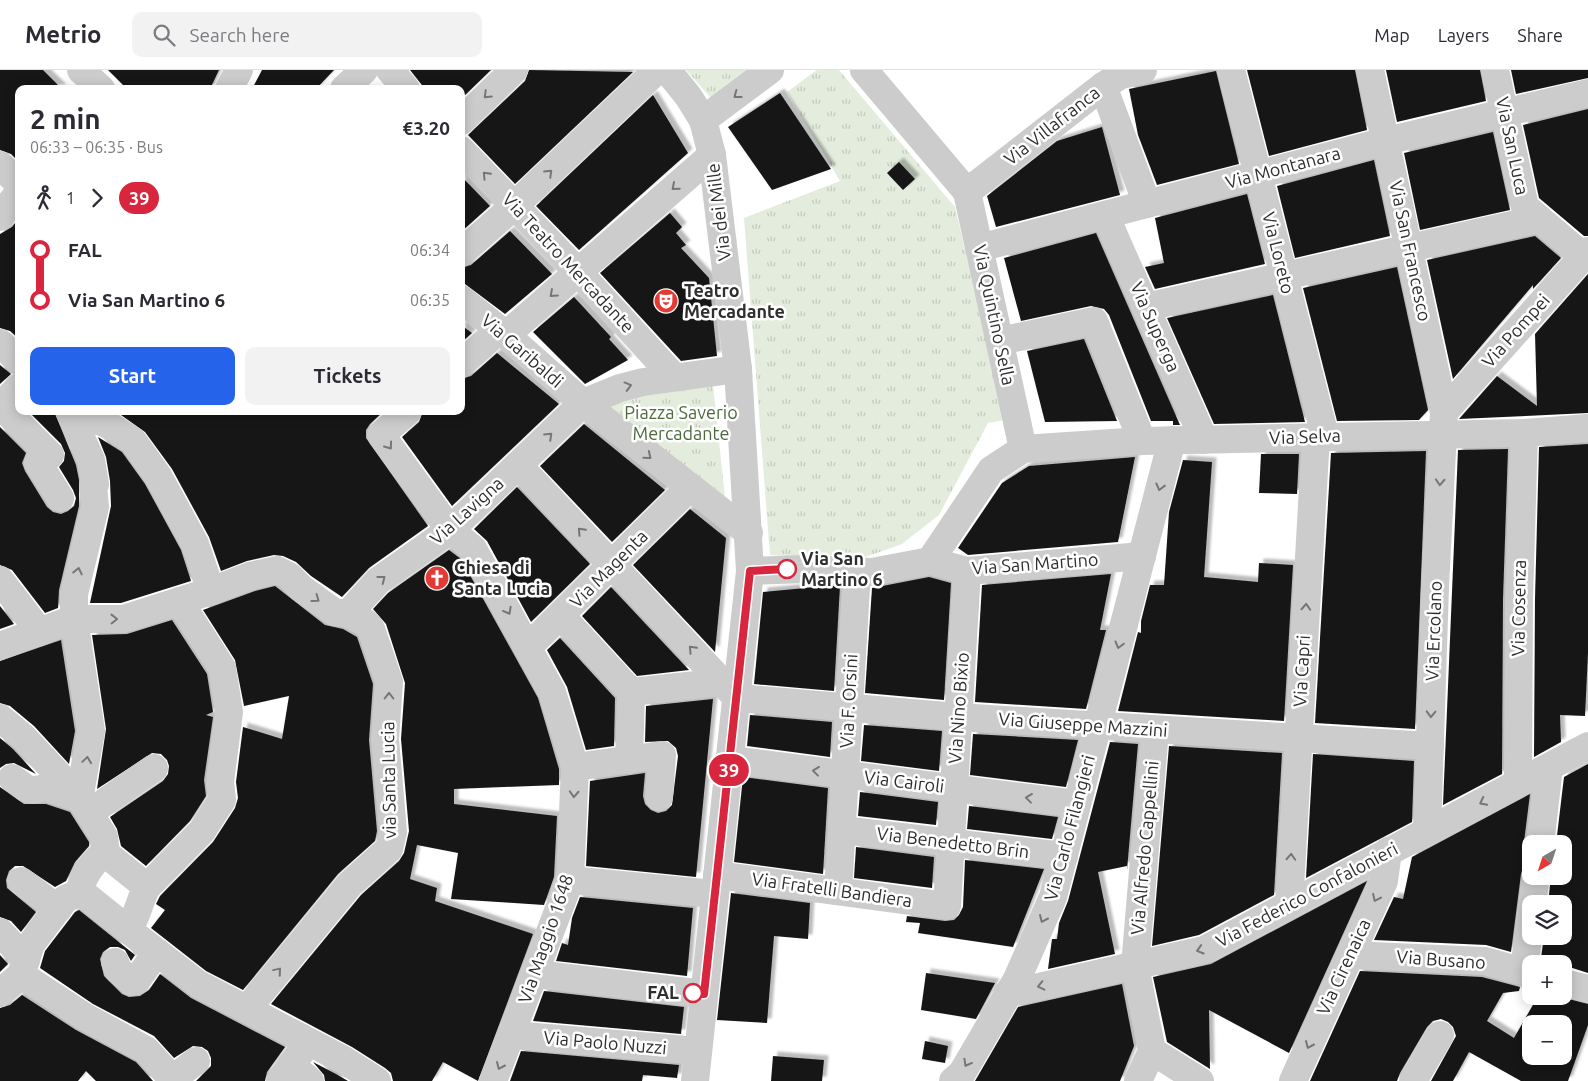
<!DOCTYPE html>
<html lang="en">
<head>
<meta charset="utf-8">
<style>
  body { margin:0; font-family:Ubuntu,sans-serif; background:#f2f2f3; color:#2b2b33; height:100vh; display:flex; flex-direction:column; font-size:19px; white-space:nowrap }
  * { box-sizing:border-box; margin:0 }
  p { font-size:16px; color:#7c7c81 }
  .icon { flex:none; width:28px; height:28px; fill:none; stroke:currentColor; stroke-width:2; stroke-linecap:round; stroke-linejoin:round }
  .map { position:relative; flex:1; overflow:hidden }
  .sheet { position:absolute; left:15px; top:15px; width:450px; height:330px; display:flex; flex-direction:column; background:#fff; border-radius:10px; box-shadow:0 2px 12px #0003 }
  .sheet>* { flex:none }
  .badge { padding:0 10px; border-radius:16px; font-size:18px; line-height:32px }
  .needle { width:32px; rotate:219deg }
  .tools { position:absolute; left:1522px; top:765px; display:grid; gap:10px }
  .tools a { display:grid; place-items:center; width:50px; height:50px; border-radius:10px; background:#fff; box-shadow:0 2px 12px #0003; font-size:25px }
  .map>.badge { position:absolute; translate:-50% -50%; box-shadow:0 0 0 2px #fff }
  .legs { display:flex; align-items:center; gap:8px; height:55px; padding:0 15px; font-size:16px }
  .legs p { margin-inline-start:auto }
  .head { display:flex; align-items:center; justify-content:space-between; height:85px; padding:0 15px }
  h1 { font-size:28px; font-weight:600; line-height:38px }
  .button { display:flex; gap:10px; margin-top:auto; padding:10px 15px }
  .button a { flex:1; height:58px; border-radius:10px; background:#2563eb; color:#fff; font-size:20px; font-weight:600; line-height:58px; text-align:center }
  .button a+a { background:#f2f2f3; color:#2b2b33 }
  ul { padding:0 15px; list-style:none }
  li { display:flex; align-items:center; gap:18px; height:50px; font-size:19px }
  li i { display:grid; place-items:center; width:8px; height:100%; margin:0 6px; background:currentColor }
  li i::after { content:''; width:12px; height:12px; margin:-6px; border:4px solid; border-radius:50%; background:#fff }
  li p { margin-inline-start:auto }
  li:first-child i { background:linear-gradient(#0000 50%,currentColor 0) }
  li:last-child i { background:linear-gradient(currentColor 50%,#0000 0) }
  header { display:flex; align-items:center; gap:30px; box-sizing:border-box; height:70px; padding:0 25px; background:#fff; border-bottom:1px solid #e1e1e2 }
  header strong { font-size:24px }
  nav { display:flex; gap:28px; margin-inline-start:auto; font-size:18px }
  .search { width:350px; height:45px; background:#f2f2f3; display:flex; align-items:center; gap:12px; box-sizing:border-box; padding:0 18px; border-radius:10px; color:#7c7c81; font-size:19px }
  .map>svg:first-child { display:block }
  .grass { fill:url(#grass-tufts) }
  .building { fill:#161616; fill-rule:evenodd; filter:url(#shadow) }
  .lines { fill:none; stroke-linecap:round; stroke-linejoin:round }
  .minor { stroke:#ccc; stroke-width:28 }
  .oneway { stroke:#767676 }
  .line-1-casing { stroke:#fff; stroke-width:11 }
  .line-1 { stroke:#d7263d; stroke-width:8 }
  .stop-1-dot { fill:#fff; stroke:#d7263d; stroke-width:2.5 }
  .labels { text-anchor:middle; stroke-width:5; stroke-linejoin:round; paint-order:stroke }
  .street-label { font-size:18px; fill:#2f2f2f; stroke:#fff }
  .poi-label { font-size:18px; font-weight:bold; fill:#2f2f2f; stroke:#fff; text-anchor:start }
  .park-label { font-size:18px; fill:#4d6a3d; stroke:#fff }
  .stop-label { font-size:18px; font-weight:bold; fill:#2f2f2f; stroke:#fff; text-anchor:start }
</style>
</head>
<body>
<header>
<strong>Metrio</strong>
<div class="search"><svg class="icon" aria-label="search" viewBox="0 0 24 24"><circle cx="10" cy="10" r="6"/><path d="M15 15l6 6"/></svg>Search here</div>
<nav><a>Map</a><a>Layers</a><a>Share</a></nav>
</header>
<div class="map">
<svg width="1588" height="1011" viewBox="0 0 1588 1011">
  <defs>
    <pattern id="grass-tufts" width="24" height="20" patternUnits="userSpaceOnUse" patternTransform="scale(1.25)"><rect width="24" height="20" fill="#e3ecdd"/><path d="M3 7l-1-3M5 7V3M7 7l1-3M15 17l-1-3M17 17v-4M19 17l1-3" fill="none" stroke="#c3cbbe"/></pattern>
    <filter id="shadow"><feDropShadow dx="4.5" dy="-4.5" stdDeviation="1" flood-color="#0004"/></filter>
  </defs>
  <rect width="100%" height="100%" fill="#fff"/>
  <!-- grass -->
  <g class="grass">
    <path d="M686,0H748L711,28Z"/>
    <path d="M817,0H839L955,137L1005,350L988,353L939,445L902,474L857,490L770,485L744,148L840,111L787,22Z"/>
    <path d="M713,315L726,437L604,338L650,318Z"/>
  </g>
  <!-- building -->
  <g class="building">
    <path d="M0,0H43L62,19H19V92L11,84L0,80Z"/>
    <path d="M108,0H219L210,19H127Z"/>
    <path d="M262,0H334L316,19H252Z"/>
    <path d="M410,0H491L461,29V19H425Z"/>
    <path d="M529,0L633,2L515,114L468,65L525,11Z"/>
    <path d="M1247,0H1355L1367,60L1269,86Z"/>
    <path d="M1386,0H1480L1486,31L1397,52Z"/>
    <path d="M1511,0H1588V8L1516,24Z"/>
    <path d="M1216,1L1239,94L1157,115L1138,65L1129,19Z"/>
    <path d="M780,23L831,99L772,120L728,57Z"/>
    <path d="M653,25L688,83L579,180L536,136Z"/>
    <path d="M1588,39V166H1584L1539,128L1523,55Z"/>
    <path d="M1102,57L1120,125L996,157L987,126L1057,71Z"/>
    <path d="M1493,62L1510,140L1420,160L1404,83Z"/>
    <path d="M1374,90L1390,166L1295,188L1277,116Z"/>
    <path d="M899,92L915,109L903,120L887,103Z"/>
    <path d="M461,106L490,136L461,162Z"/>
    <path d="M1247,124L1265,194L1155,219L1145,197L1164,193L1155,148Z"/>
    <path d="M670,143L682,157L676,163L686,175L681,178L709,208L717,286L681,291L600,203Z"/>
    <path d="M19,148V269L10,261L0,258V164L12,157Z"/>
    <path d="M510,161L552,204L505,244L461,211V198L471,195Z"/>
    <path d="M1096,163L1180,355H1173V351H1151L1109,245L1104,239L1091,236L1021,251L1004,188Z"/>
    <path d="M1535,166L1561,188L1533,219V215L1453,309L1427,190Z"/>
    <path d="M1397,197L1428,340L1419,350L1337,351L1303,218Z"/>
    <path d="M1588,204V343L1459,349L1497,306L1537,336L1535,264Z"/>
    <path d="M1273,225L1305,352L1214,354L1167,248Z"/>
    <path d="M574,227L611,267L609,269L628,290L585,314L533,262Z"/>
    <path d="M461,255L472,263L461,273Z"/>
    <path d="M1084,269L1117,351L1045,352L1027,281Z"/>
    <path d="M497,283L559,334L452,436L402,367L419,352L423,341H461V309L471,306Z"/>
    <path d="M0,295L11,304L0,314Z"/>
    <path d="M28,341H54L76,395L79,410V436L59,520L58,538L45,543L12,500L0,495V357L26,383L22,393L25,401L47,437L53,442L61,444L68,441L74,436L76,428L73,420L59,397L64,391L65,383L61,374Z"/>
    <path d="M125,341H384L370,354L366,360V368L428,456L369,498L342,527L311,506L296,492L283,486L274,485L247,491L221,501L209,467L172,399L145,362L121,345Z"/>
    <path d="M584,354L665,420L612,472L540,396Z"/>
    <path d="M98,367L122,382L145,414L181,480L191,511L121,533H90L111,436L110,411L106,387Z"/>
    <path d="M1588,374V583L1585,646L1560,645L1561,672L1534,687L1535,529L1539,377Z"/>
    <path d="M1508,379L1503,529L1502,704L1443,735L1458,380Z"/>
    <path d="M1426,381L1415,659L1315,653L1331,383Z"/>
    <path d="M1261,384H1299L1297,424L1259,423Z"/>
    <path d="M1135,387L1118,472L968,485L958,478L1002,413L1029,396Z"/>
    <path d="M1183,390L1212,392L1204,507L1258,512L1259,493L1293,495L1284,651L1118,641L1138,562L1141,563V551L1150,515H1164L1169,442Z"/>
    <path d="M517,417L590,494L531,552L487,471L474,459Z"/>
    <path d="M690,439L726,468L715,582L633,495Z"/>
    <path d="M449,480L461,489L538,628L559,699V715L454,719V734L557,746L554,807L544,835L451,829L458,783L417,775L410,809L437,818L435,831L533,864L478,1011L443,992L432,1011H393L391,1003L385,998L352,977L271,934L361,825L399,791L404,783L409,761L401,669L405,613L386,554L373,539L388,523Z"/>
    <path d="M1111,504L1100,560H1106L1086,639L975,632L982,515Z"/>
    <path d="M929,507L951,513L944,630L865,623L872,518Z"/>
    <path d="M275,516L325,555L343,559L357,567L373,614L369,670L377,761L375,771L338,804L243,920L206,901L151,858L165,840L156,834L160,826L213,772L235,738L238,728L236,712L243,657L282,669L289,626L244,636L235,590L203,540L255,521Z"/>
    <path d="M827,516H840L834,621L754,614L763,522Z"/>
    <path d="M611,517L689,600L637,606L582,546Z"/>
    <path d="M0,536L14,554L0,559Z"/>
    <path d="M172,550L207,604L213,642L206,645L213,647L204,710L206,726L190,751L146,796L121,776L117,759L110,747L163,711L168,704L169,696L167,690L161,684L152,683L97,719L106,659L92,565L127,564Z"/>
    <path d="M560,568L615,628L614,676L586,680L567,617L547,580Z"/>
    <path d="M61,570L75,661L69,694L34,656L10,636L0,633V591Z"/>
    <path d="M713,629L696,807L586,796L590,711L645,703L643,726L645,734L651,740L658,743L666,741L672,735L678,686L676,678L668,671L645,672L646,636Z"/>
    <path d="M750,645L832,652L830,687L747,676Z"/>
    <path d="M864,655L942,661L939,701L861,691Z"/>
    <path d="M973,664L1078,670L1066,717L970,705Z"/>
    <path d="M0,668L13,679L36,704L14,693L6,694L0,698Z"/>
    <path d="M1110,672L1138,674L1127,800V796L1098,802L1115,884L1048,899L1052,869H1057L1059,853L1068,831Z"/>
    <path d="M1169,676L1282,683L1274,825L1199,865L1152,876Z"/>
    <path d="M1313,684L1414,691L1412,752L1306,808Z"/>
    <path d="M1588,694V903L1541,888L1544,866H1564V834H1548L1551,806H1564V774H1556L1564,707Z"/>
    <path d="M743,707L828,718L823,804L734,792Z"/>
    <path d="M0,717L24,734H46L70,742L89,772V776L75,792L66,811L55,817L23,796H15L9,801L6,810L7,818L36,842L21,862L11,851L0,847Z"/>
    <path d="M860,722L938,732L936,755L858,746Z"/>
    <path d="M1530,724L1524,772L1526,780L1530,786L1529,792L1523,797L1521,804L1511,882L1486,875L1374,870L1394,827L1403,829L1412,787Z"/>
    <path d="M969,736L1058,747L1052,769L967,759Z"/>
    <path d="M856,777L934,787L932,818L854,808Z"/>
    <path d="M965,790L1044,799L1013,877L918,863L920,853L906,852L907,846L945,851L954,850L959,845L963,837Z"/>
    <path d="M1367,811L1289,983L1209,940L1210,999L1167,972L1153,907L1211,894Z"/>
    <path d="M731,823L810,833L808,869L774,866L767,953L717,950Z"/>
    <path d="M580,827L693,838L687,906L556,891L562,873L568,875L572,848Z"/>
    <path d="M79,840L135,885L131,891L125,880L118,877H110L103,882L100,889L104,906L122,924L129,927L140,926L149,920L160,904L191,928L285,977L267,1002L265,1011H196L211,996V988L208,981L202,977L193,976L174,988L154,966L93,934L40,898L45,881L75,842Z"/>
    <path d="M0,885L8,894L0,902Z"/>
    <path d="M1360,901L1482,907L1520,917L1519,921L1503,923L1487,951L1514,968L1538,926H1557L1588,934V955L1568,1011H1521L1469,982L1453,1011H1431L1456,966L1453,957L1448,952L1441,949L1433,951L1427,957L1400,1003L1397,1011H1310ZM1531,954H1564V986H1531Z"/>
    <path d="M926,903L995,913L976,949L921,940Z"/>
    <path d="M1122,914L1134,976L1120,1011H975L1018,937Z"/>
    <path d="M544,921L684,937L681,964L533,951Z"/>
    <path d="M22,925L76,960L136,992L153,1011H96L86,1001L78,1011H0V938L10,935Z"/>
    <path d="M925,971L948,976L945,993L922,989Z"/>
    <path d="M521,981L679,995L677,1008L643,1005L642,1011H510Z"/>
    <path d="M773,986L824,990L822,1011H771Z"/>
    <path d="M313,992L336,1004L348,1011H325L324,1005Z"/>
  </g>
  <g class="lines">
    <!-- minor -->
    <g class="minor">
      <path d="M81,0L101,19"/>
      <path d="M390,0L406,19"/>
      <path d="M667,0L688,26L703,50L712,85L738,299L750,501L695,1011"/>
      <path d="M864,0L967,122L1023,379"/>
      <path d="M1231,0L1325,366"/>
      <path d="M1370,0L1444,342L1435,517L1427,760"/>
      <path d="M1495,0L1525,137L1583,186"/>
      <path d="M1103,16L1147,134"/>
      <path d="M229,19L239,0"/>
      <path d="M344,19L364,0"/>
      <path d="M703,50L770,0"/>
      <path d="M461,51L514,0"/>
      <path d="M461,80L578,202L674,307"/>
      <path d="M0,95L19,114"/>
      <path d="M967,122L1103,16L1121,5L1143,0"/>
      <path d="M1105,145L1204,370"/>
      <path d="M0,147L19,122"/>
      <path d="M979,178L1386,71L1588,23"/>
      <path d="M461,183L515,135L657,0"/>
      <path d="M461,229L506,265L583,333L749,463"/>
      <path d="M1146,237L1539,149"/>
      <path d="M506,265L712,85"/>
      <path d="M1000,271L1094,251L1142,371"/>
      <path d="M0,273L19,291"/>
      <path d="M461,294L499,260"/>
      <path d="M1,336L50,385L38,393L60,428"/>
      <path d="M0,337L19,317"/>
      <path d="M69,341L91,390L95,414L93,416L95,437L74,524V549L91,661L80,724L84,735L104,767L106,784"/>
      <path d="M70,341L107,354L133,371L158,406L195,474L211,521"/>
      <path d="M408,341L381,365L450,460L473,479L552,622L575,697L570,810L493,1011"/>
      <path d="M1444,342L1588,181"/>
      <path d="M518,395L737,628L958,647L1430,676"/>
      <path d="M930,491L991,400L1023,379L1142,371L1524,363L1588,358"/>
      <path d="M750,501L805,499L872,502L930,491L967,501L1142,486"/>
      <path d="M0,510L40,562"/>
      <path d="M348,544L378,511L450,460L583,333L620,318L643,312L738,299"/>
      <path d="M561,546L631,622"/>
      <path d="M0,576L74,549H123L211,521L250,506L277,500L289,506L301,518L334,542L348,544L366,553L371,559L389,612L385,669L393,762L389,779L350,814L247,939"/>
      <path d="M528,577L689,418"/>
      <path d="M0,648L24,668L68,715L80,724"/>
      <path d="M629,690L631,622L724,612"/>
      <path d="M731,690L1077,734"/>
      <path d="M575,697L662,685L659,727"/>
      <path d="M12,708L27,719L33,720L47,718L81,729"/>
      <path d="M1518,714L1519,529L1524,363"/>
      <path d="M89,743L154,698"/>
      <path d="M842,760L1064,786"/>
      <path d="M1540,774L1549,697"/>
      <path d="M106,784L147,817C139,830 138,848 127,859L81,822C79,811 95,787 106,784Z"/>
      <path d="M717,805L947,836L967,501"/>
      <path d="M570,810L714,824"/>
      <path d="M21,811L58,839"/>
      <path d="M147,817L202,761L222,730L220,712L229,642L222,598L179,531"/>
      <path d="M838,821L857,501"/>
      <path d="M1532,834L1536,806"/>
      <path d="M1289,835L1316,366"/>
      <path d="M127,859L198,914L344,990L377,1011"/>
      <path d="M0,862L26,890"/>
      <path d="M1350,885L1485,891L1531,904"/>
      <path d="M115,892L118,900L132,912L136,911L157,882"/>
      <path d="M1524,902L1531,841"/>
      <path d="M535,904L704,924"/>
      <path d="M21,905L85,947L146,980L167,1003L170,1011"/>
      <path d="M1564,913L1588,919"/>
      <path d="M0,923L21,905L31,874L65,829L81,822"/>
      <path d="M1007,924L1204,880L1588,676"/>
      <path d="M513,965L698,981"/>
      <path d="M1152,981L1200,1011"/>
      <path d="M291,995L310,1011"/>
      <path d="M170,1011L196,991"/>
      <path d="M280,1011L308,972"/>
      <path d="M953,1011L962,1003L1017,909L1053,827L1172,370"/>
      <path d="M1138,1011L1152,981L1135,896L1155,660"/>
      <path d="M1293,1011L1384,811L1388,781"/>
      <path d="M1413,1011L1440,965"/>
    </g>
  </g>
  <!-- one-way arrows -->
  <defs><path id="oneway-chevron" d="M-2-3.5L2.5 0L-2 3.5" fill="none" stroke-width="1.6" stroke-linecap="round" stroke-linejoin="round" transform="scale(1.25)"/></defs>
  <g class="oneway">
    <use href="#oneway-chevron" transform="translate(487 25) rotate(136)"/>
    <use href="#oneway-chevron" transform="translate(737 25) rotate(143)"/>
    <use href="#oneway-chevron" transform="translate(549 103) rotate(-44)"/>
    <use href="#oneway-chevron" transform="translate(486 105) rotate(-134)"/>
    <use href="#oneway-chevron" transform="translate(675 117) rotate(139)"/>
    <use href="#oneway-chevron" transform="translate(553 224) rotate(138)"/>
    <use href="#oneway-chevron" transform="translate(628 316) rotate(-15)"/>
    <use href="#oneway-chevron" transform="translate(549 366) rotate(-44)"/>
    <use href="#oneway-chevron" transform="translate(389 376) rotate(54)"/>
    <use href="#oneway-chevron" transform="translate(648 386) rotate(39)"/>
    <use href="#oneway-chevron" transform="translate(1440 412) rotate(93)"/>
    <use href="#oneway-chevron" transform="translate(1160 417) rotate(104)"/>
    <use href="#oneway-chevron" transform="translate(581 461) rotate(-133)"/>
    <use href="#oneway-chevron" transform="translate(78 501) rotate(-78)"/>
    <use href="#oneway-chevron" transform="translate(382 509) rotate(-38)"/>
    <use href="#oneway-chevron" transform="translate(316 529) rotate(36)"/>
    <use href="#oneway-chevron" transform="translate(1306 537) rotate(-87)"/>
    <use href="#oneway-chevron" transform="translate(508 541) rotate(61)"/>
    <use href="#oneway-chevron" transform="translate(114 549) rotate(-1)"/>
    <use href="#oneway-chevron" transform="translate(1119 575) rotate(105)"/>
    <use href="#oneway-chevron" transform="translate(692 579) rotate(-134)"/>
    <use href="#oneway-chevron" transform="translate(389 626) rotate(-90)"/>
    <use href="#oneway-chevron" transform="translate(1431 644) rotate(92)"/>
    <use href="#oneway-chevron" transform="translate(87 690) rotate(-82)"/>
    <use href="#oneway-chevron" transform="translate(816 701) rotate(-173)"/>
    <use href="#oneway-chevron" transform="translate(574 724) rotate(93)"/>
    <use href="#oneway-chevron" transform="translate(1029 728) rotate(-173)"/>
    <use href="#oneway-chevron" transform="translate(1483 732) rotate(153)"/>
    <use href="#oneway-chevron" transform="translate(1291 787) rotate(-87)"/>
    <use href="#oneway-chevron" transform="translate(1376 828) rotate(115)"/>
    <use href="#oneway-chevron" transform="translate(1043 849) rotate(114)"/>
    <use href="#oneway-chevron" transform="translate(1200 880) rotate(163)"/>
    <use href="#oneway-chevron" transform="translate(278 901) rotate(-50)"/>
    <use href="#oneway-chevron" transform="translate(1041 916) rotate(167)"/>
    <use href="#oneway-chevron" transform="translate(1309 975) rotate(114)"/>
    <use href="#oneway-chevron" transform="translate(967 993) rotate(119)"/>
    <use href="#oneway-chevron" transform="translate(500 996) rotate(114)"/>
  </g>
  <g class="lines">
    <defs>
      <path id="line-1" d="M693,923L704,924L750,501L787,499"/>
    </defs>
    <!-- line-1 casing -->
    <use href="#line-1" class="line-1-casing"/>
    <!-- line-1 -->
    <use href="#line-1" class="line-1"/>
  </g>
  <!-- icons -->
  <defs>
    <symbol id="theatre-disc" viewBox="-11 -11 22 22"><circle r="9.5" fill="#e23a35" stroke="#fff"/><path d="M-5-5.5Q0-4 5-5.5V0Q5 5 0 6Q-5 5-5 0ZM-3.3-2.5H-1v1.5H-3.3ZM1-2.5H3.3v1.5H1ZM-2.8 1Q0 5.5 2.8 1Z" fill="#fff"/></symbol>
    <symbol id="church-disc" viewBox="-11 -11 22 22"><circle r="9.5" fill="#e23a35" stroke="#fff"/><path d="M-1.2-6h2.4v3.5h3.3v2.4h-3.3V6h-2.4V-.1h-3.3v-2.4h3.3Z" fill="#fff"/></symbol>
  </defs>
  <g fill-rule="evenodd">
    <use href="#theatre-disc" x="652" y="217" width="28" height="28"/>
    <use href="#church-disc" x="423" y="494" width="28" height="28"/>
  </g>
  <!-- markers -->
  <g class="stop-1-dot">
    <circle cx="787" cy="499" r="9"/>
    <circle cx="693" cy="923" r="9"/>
  </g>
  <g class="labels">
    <!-- street labels -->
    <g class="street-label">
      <text transform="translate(1052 56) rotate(-38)" y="6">Via Villafranca</text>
      <text transform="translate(1512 76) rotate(78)" y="6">Via San Luca</text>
      <text transform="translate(1283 98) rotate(-15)" y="6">Via Montanara</text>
      <text transform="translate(719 142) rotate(-97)" y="6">Via dei Mille</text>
      <text transform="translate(1410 181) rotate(78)" y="6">Via San Francesco</text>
      <text transform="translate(1278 183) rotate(76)" y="6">Via Loreto</text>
      <text transform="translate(568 193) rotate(47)" y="6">Via Teatro Mercadante</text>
      <text transform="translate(994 245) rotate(78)" y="6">Via Quintino Sella</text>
      <text transform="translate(1155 257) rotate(66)" y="6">Via Superga</text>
      <text transform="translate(1516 261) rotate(-48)" y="6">Via Pompei</text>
      <text transform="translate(522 281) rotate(41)" y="6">Via Garibaldi</text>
      <text transform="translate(1305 367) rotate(-2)" y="6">Via Selva</text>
      <text transform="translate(467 441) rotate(-42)" y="6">Via Lavigna</text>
      <text transform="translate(1035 494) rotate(-4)" y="6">Via San Martino</text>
      <text transform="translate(609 499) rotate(-45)" y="6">Via Magenta</text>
      <text transform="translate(1519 538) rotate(-89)" y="6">Via Cosenza</text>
      <text transform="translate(1434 561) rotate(-88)" y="6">Via Ercolano</text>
      <text transform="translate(1302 601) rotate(-87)" y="6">Via Capri</text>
      <text transform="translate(849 631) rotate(-87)" y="6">Via F. Orsini</text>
      <text transform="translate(959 638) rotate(-86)" y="6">Via Nino Bixio</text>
      <text transform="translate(1083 655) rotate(4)" y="6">Via Giuseppe Mazzini</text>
      <text transform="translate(389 710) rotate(-91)" y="6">via Santa Lucia</text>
      <text transform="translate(904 712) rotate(7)" y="6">Via Cairoli</text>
      <text transform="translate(1070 758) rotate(-75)" y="6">Via Carlo Filangieri</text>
      <text transform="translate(953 773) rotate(7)" y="6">Via Benedetto Brin</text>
      <text transform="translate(1145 778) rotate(-85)" y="6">Via Alfredo Cappellini</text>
      <text transform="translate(832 820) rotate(8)" y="6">Via Fratelli Bandiera</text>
      <text transform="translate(1307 825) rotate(-28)" y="6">Via Federico Confalonieri</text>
      <text transform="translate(546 869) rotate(-71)" y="6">Via Maggio 1648</text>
      <text transform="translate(1441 890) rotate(4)" y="6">Via Busano</text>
      <text transform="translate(1344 897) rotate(-65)" y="6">Via Cirenaica</text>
      <text transform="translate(605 973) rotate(5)" y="6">Via Paolo Nuzzi</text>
    </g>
    <!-- poi labels -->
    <g class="poi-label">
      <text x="684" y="227">Teatro<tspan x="684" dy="21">Mercadante</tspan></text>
      <text x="454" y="504">Chiesa di<tspan x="454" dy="21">Santa Lucia</tspan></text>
    </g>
    <!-- park labels -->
    <g class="park-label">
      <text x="681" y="349">Piazza Saverio<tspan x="681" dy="21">Mercadante</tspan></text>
    </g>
    <!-- stop labels -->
    <g class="stop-label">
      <text x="801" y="495">Via San<tspan x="801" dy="21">Martino 6</tspan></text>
      <text x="679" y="929" text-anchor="end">FAL</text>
    </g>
  </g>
</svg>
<div class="tools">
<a><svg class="needle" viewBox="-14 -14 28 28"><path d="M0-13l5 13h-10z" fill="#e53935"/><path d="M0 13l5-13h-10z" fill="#7c7c81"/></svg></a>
<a><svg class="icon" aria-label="layers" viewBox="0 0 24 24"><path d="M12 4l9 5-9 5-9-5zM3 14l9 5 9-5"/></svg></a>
<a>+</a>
<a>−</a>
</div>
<b class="badge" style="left:729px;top:700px;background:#d7263d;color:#fff">39</b>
<section class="sheet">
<div class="head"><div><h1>2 min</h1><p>06:33 – 06:35 · Bus</p></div><b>€3.20</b></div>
<div class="legs"><svg class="icon" aria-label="walk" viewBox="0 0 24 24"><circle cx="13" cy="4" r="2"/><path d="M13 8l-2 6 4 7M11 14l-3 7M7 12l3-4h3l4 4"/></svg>1<svg class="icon" aria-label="forward" viewBox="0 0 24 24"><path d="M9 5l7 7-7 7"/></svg><b class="badge" style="background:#d7263d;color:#fff">39</b></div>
<ul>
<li><i style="color:#d7263d"></i><b>FAL</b><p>06:34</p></li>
<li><i style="color:#d7263d"></i><b>Via San Martino 6</b><p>06:35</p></li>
</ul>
<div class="button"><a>Start</a><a>Tickets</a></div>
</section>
</div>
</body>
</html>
